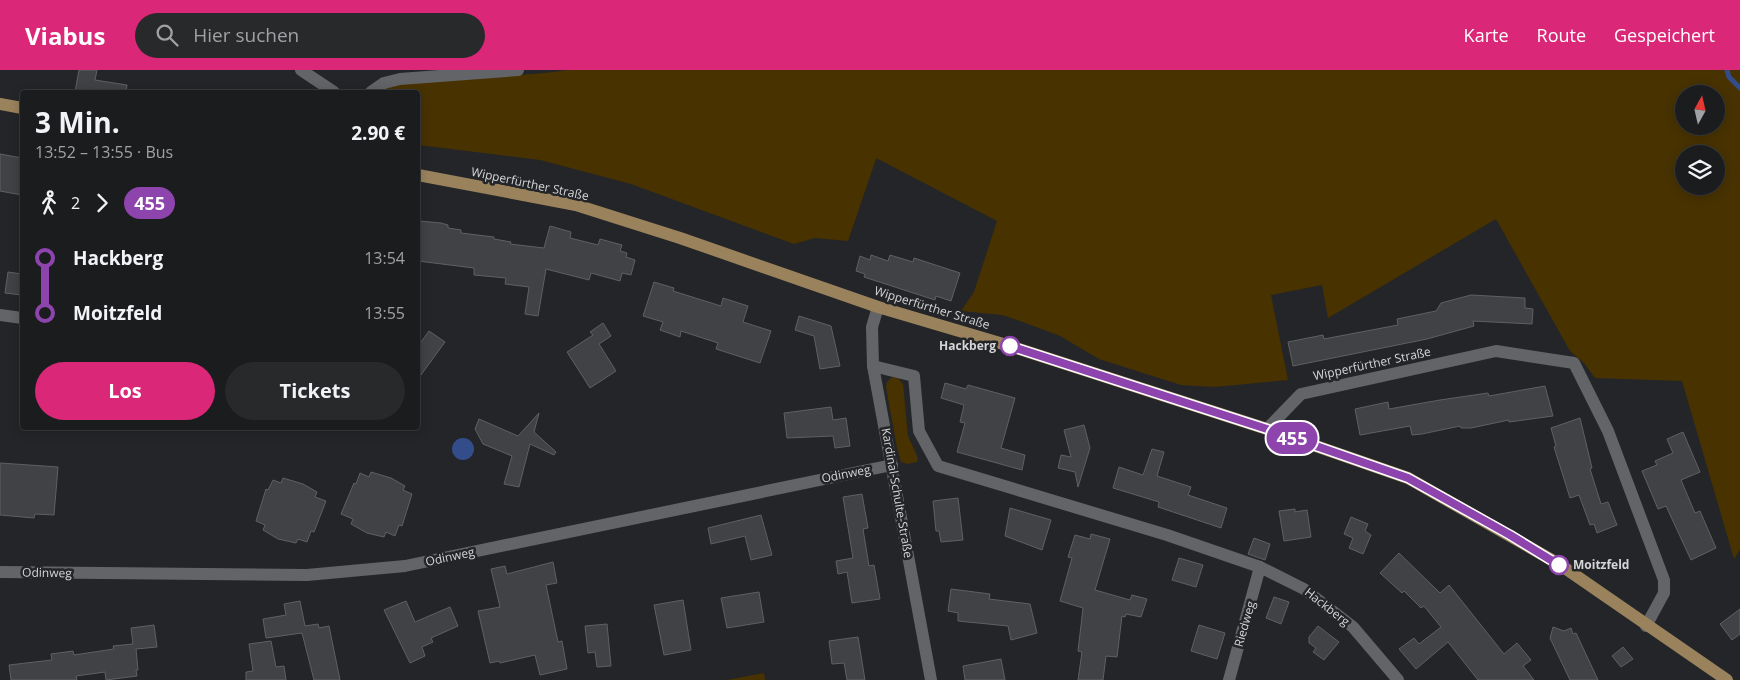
<!DOCTYPE html>
<html lang="de">
<head>
<meta charset="utf-8">
<style>
  body { margin:0; font-family:"Open Sans",sans-serif; background:#28292b; color:#f1f3f6; height:100vh; display:flex; flex-direction:column; font-size:19px; white-space:nowrap }
  * { box-sizing:border-box; margin:0 }
  p { font-size:16px; color:#a0a1a4 }
  .icon { flex:none; width:28px; height:28px; fill:none; stroke:currentColor; stroke-width:2; stroke-linecap:round; stroke-linejoin:round }
  .map { position:relative; flex:1; overflow:hidden }
  .drawer { position:absolute; left:20px; top:20px; width:400px; height:340px; display:flex; flex-direction:column; background:#1b1c1e; border-radius:5px; box-shadow:0 2px 12px #0003,0 0 0 1px #393a3c }
  .drawer>* { flex:none }
  .badge { padding:0 10px; border-radius:16px; font-size:18px; line-height:32px }
  .needle { width:32px; rotate:8deg }
  .fabs { position:absolute; left:1675px; top:15px; display:grid; gap:10px }
  .fabs a { display:grid; place-items:center; width:50px; height:50px; border-radius:50%; background:#1b1c1e; box-shadow:0 2px 12px #0003,0 0 0 1px #393a3c; font-size:25px }
  .map>.badge { position:absolute; translate:-50% -50%; box-shadow:0 0 0 2px #fff }
  .legs { display:flex; align-items:center; gap:8px; height:55px; padding:0 15px; font-size:16px }
  .legs p { margin-inline-start:auto }
  .headline { display:flex; align-items:center; justify-content:space-between; height:85px; padding:0 15px }
  h1 { font-size:28px; font-weight:700; line-height:38px }
  .cta { display:flex; gap:10px; margin-top:auto; padding:10px 15px }
  .cta a { flex:1; height:58px; border-radius:30px; background:#db2777; color:#fff; font-size:20px; font-weight:700; line-height:58px; text-align:center }
  .cta a+a { background:#28292b; color:#f1f3f6 }
  ul { padding:0 15px; list-style:none }
  li { display:flex; align-items:center; gap:18px; height:55px; font-size:19px }
  li i { display:grid; place-items:center; width:8px; height:100%; margin:0 6px; background:currentColor }
  li i::after { content:''; width:12px; height:12px; margin:-6px; border:4px solid; border-radius:50%; background:#1b1c1e }
  li p { margin-inline-start:auto }
  li:first-child i { background:linear-gradient(#0000 50%,currentColor 0) }
  li:last-child i { background:linear-gradient(currentColor 50%,#0000 0) }
  header { display:flex; align-items:center; gap:30px; box-sizing:border-box; height:70px; padding:0 25px; background:#db2777; color:#fff }
  header strong { font-size:24px }
  nav { display:flex; gap:28px; margin-inline-start:auto; font-size:18px }
  .search { width:350px; height:45px; background:#28292b; display:flex; align-items:center; gap:12px; box-sizing:border-box; padding:0 18px; border-radius:28px; color:#a0a1a4; font-size:19px }
  .map>svg:first-child { display:block }
  .green { fill:#483200; fill-rule:evenodd }
  .water { fill:#334c8a }
  .lines { fill:none; stroke-linecap:round; stroke-linejoin:round }
  .stream { stroke:#334c8a; stroke-width:5 }
  .building { fill:#414245; stroke:#5f6063 }
  .minor { stroke:#636467; stroke-width:12 }
  .major { stroke:#9a835c; stroke-width:12 }
  .line-1-casing { stroke:#fff; stroke-width:11 }
  .line-1 { stroke:#8e44ad; stroke-width:8 }
  .stop-1-dot { fill:#fff; stroke:#8e44ad; stroke-width:2.5 }
  .labels { text-anchor:middle; stroke-width:5; stroke-linejoin:round; paint-order:stroke }
  .street-label { font-size:12px; fill:#d5d6d7; stroke:#242528 }
  .stop-label { font-size:12px; font-weight:bold; fill:#d5d6d7; stroke:#242528; text-anchor:end }
</style>
</head>
<body>
<header>
<strong>Viabus</strong>
<div class="search"><svg class="icon" aria-label="search" viewBox="0 0 24 24"><circle cx="10" cy="10" r="6"/><path d="M15 15l6 6"/></svg>Hier suchen</div>
<nav><a>Karte</a><a>Route</a><a>Gespeichert</a></nav>
</header>
<div class="map">
<svg width="1740" height="610" viewBox="0 0 1740 610">
  <rect width="100%" height="100%" fill="#242528"/>
  <!-- green -->
  <g class="green">
    <path d="M568,0H1740V479L1734,489L1682,311L1595,308L1584,293L1570,281L1496,149L1328,248L1322,215L1271,225L1288,310L1215,317L1181,315L1099,289L1060,266L1023,252L1002,245L961,241L974,222L997,151L878,89H876L848,171L815,168L794,174L631,114L540,90L418,75V22H379C408,4 450,9 484,7C512,6 540,4 568,0ZM1684,24H1716V56H1684ZM1684,84H1716V116H1684Z"/>
    <path d="M892,307L898,308L903,314L908,366L918,388L917,392L907,394L901,392L897,378L886,317L887,312Z"/>
    <path d="M764,603L765,610H727Z"/>
  </g>
  <!-- water -->
  <circle class="water" cx="463" cy="379" r="11"/>
  <g class="lines">
    <!-- stream -->
    <path class="stream" d="M1727,0L1729,7L1740,18"/>
  </g>
  <!-- building -->
  <g class="building">
    <path d="M79,0H97L95,10L127,15L126,22H75Z"/>
    <path d="M0,84L22,88V125L0,121Z"/>
    <path d="M420,151L441,153L448,155V158L461,160V163L494,167V169L511,172L510,174L544,178L550,156L571,162L570,168L598,175L600,169L622,175L620,181L627,183L626,187L635,190L631,205L622,203L620,211L591,203L589,210L546,199L538,246L525,244L529,217L505,214L506,208L474,205V198L418,191V153Z"/>
    <path d="M871,185L888,191L890,185L913,192L914,188L960,203L951,231L936,226L935,230L864,207L865,204L856,201L860,186L870,190Z"/>
    <path d="M8,202L22,204V225L5,223Z"/>
    <path d="M654,212L674,218L673,221L721,236L723,228L748,236L743,252L771,261L760,293L716,279L718,273L681,261L680,267L660,260L663,252L643,246Z"/>
    <path d="M1471,225L1525,228V238L1533,239L1532,254L1473,251L1474,256L1427,269L1293,296L1288,272L1323,265L1324,269L1398,255L1397,249L1436,241L1441,233Z"/>
    <path d="M799,246L831,256L840,296L820,299L814,266L795,260Z"/>
    <path d="M603,253L611,266L599,274L616,301L590,318L567,282L593,265L590,262Z"/>
    <path d="M429,261L445,272L418,309V276Z"/>
    <path d="M945,313L966,319L968,315L1015,328L1001,378L1025,385L1022,400L957,382L965,353L960,352L964,335L941,328Z"/>
    <path d="M1545,316L1553,346L1509,352V350L1471,358H1461L1460,356L1422,364L1412,365L1410,356L1360,365L1355,339L1388,332L1389,339L1440,330L1488,323L1489,326Z"/>
    <path d="M831,337L833,350L846,348L850,376L835,378L833,366L787,368L784,343Z"/>
    <path d="M539,343L534,362L556,382L554,385L530,374L519,417L504,414L512,386L483,374L475,359L479,349L518,366Z"/>
    <path d="M1580,348L1592,398L1590,399L1601,434L1608,432L1617,455L1597,463L1594,454L1590,455L1579,425L1570,428L1554,377L1556,376L1551,358Z"/>
    <path d="M1084,355L1090,378L1078,417L1075,402L1058,398L1061,385L1071,387L1064,360Z"/>
    <path d="M1683,362L1700,402L1681,410L1695,443L1700,441L1716,478L1691,490L1666,436L1658,439L1642,401L1657,395L1655,391L1673,383L1667,369Z"/>
    <path d="M1152,379L1164,382L1157,406L1191,417L1188,425L1227,438L1221,458L1158,437L1159,432L1113,418L1119,397L1143,405Z"/>
    <path d="M0,393L58,397L54,445L35,444L34,448L0,445Z"/>
    <path d="M371,402L391,408L405,416L403,420L412,424L402,456L399,455L395,466L386,462L384,467L367,463L351,454L353,449L341,444L354,413L356,414L360,403L369,407Z"/>
    <path d="M283,408L303,414L317,422L315,427L326,431L314,462L311,461L307,472L298,469L296,473L278,469L263,460L265,455L256,451L266,419L268,420L273,410L281,413Z"/>
    <path d="M862,424L868,458L863,459L869,496L874,495L880,529L852,533L847,502L838,504L836,491L853,488L843,427Z"/>
    <path d="M958,428L963,470L941,472L939,461H936L933,431Z"/>
    <path d="M1010,438L1051,450L1042,480L1005,466Z"/>
    <path d="M1295,439V442L1307,440L1311,467L1284,471L1279,441Z"/>
    <path d="M761,445L772,485L751,490L745,466L711,474L708,458Z"/>
    <path d="M1351,447L1368,454L1365,461L1371,465L1363,484L1349,478L1353,468L1344,464Z"/>
    <path d="M1091,464L1110,469L1095,520L1130,530L1132,525L1147,529L1141,547L1126,544L1125,547L1122,546L1117,587L1106,586L1103,610H1078L1082,582L1078,581L1083,538L1060,531L1072,488L1068,487L1075,465L1090,469Z"/>
    <path d="M1254,468L1270,474L1265,490L1248,484Z"/>
    <path d="M1399,483L1440,523L1449,515L1504,584L1517,573L1531,590L1523,596L1534,610H1478L1448,572L1416,599L1399,579L1414,568L1419,574L1441,557L1424,536L1421,538L1404,521L1402,523L1380,503Z"/>
    <path d="M1179,488L1203,495L1196,517L1172,510Z"/>
    <path d="M553,492L557,513L546,515L558,572L562,571L567,599L540,605L535,585L500,593L499,591L490,593L478,541L500,537L491,499L505,496L507,504Z"/>
    <path d="M951,519L990,524L989,529L1030,534L1037,563L1011,570L1008,556L958,551V543L948,541Z"/>
    <path d="M759,522L764,552L727,558L721,528Z"/>
    <path d="M1274,527L1289,532L1281,554L1266,548Z"/>
    <path d="M683,530L691,580L664,585L654,535Z"/>
    <path d="M300,531L305,556L318,554L319,558L329,556L340,610H314L302,563L266,568L263,549L286,545L284,534Z"/>
    <path d="M406,531L415,552L450,537L458,556L431,568L433,572L422,577L425,586L410,593L384,540Z"/>
    <path d="M1740,539V564L1732,570L1720,554Z"/>
    <path d="M607,554L611,596L597,597L595,582L588,583L585,556Z"/>
    <path d="M154,555L157,577L136,579L138,600H136L137,606L106,610L105,602L76,606L77,610H11L9,595L52,590L51,584L73,581L74,585L114,579L113,576L133,574L131,558Z"/>
    <path d="M1199,555L1225,563L1217,589L1191,581Z"/>
    <path d="M1318,556L1339,572L1324,590L1313,582L1316,578L1309,573V567Z"/>
    <path d="M1553,557L1564,561L1571,558L1573,564L1576,563L1598,610H1570L1550,568Z"/>
    <path d="M858,567L865,610H847L844,593L832,594L829,571Z"/>
    <path d="M271,571L276,597L284,596L286,610H246V602L253,601L249,574Z"/>
    <path d="M1623,577L1633,589L1621,597L1612,586Z"/>
    <path d="M1001,589L1005,610H965L963,596Z"/>
  </g>
  <g class="lines">
    <!-- minor -->
    <g class="minor">
      <path d="M301,0L334,22"/>
      <path d="M371,22L384,13L400,9L518,0"/>
      <path d="M878,237L872,257L873,296L931,610"/>
      <path d="M0,245L22,248"/>
      <path d="M873,296L914,306L919,361L938,396L1167,465L1260,497L1304,519L1353,557L1398,610"/>
      <path d="M1267,359L1301,324L1496,281L1574,293L1608,361L1664,510V523L1646,556"/>
      <path d="M0,502L307,505L405,496L892,395"/>
      <path d="M1229,610L1260,497"/>
    </g>
    <!-- major -->
    <g class="major">
      <path d="M0,34L22,38"/>
      <path d="M418,105L576,135L680,168L878,237L1010,276L1267,359L1408,408L1559,494L1727,610"/>
    </g>
  </g>
  <g class="lines">
    <defs>
      <path id="line-1" d="M1010,276L1267,359L1408,408L1510,465L1559,495"/>
    </defs>
    <!-- line-1 casing -->
    <use href="#line-1" class="line-1-casing"/>
    <!-- line-1 -->
    <use href="#line-1" class="line-1"/>
  </g>
  <!-- markers -->
  <g class="stop-1-dot">
    <circle cx="1010" cy="276" r="9"/>
    <circle cx="1559" cy="495" r="9"/>
  </g>
  <g class="labels">
    <!-- street labels -->
    <g class="street-label">
      <text transform="translate(530 114) rotate(12)" y="4">Wipperfürther Straße</text>
      <text transform="translate(932 238) rotate(17)" y="4">Wipperfürther Straße</text>
      <text transform="translate(1372 294) rotate(-12)" y="4">Wipperfürther Straße</text>
      <text transform="translate(846 404) rotate(-11)" y="4">Odinweg</text>
      <text transform="translate(897 423) rotate(80)" y="4">Kardinal-Schulte-Straße</text>
      <text transform="translate(450 487) rotate(-12)" y="4">Odinweg</text>
      <text transform="translate(47 503) rotate(1)" y="4">Odinweg</text>
      <text transform="translate(1327 537) rotate(38)" y="4">Hackberg</text>
      <text transform="translate(1245 554) rotate(-74)" y="4">Riedweg</text>
    </g>
    <!-- stop labels -->
    <g class="stop-label">
      <text x="996" y="280">Hackberg</text>
      <text x="1573" y="499" text-anchor="start">Moitzfeld</text>
    </g>
  </g>
</svg>
<div class="fabs">
<a><svg class="needle" viewBox="-14 -14 28 28"><path d="M0-13l5 13h-10z" fill="#e53935"/><path d="M0 13l5-13h-10z" fill="#a0a1a4"/></svg></a>
<a><svg class="icon" aria-label="layers" viewBox="0 0 24 24"><path d="M12 4l9 5-9 5-9-5zM3 14l9 5 9-5"/></svg></a>
</div>
<b class="badge" style="left:1292px;top:368px;background:#8e44ad;color:#fff">455</b>
<section class="drawer">
<div class="headline"><div><h1>3 Min.</h1><p>13:52 – 13:55 · Bus</p></div><b>2.90 €</b></div>
<div class="legs"><svg class="icon" aria-label="walk" viewBox="0 0 24 24"><circle cx="13" cy="4" r="2"/><path d="M13 8l-2 6 4 7M11 14l-3 7M7 12l3-4h3l4 4"/></svg>2<svg class="icon" aria-label="forward" viewBox="0 0 24 24"><path d="M9 5l7 7-7 7"/></svg><b class="badge" style="background:#8e44ad;color:#fff">455</b></div>
<ul>
<li><i style="color:#8e44ad"></i><b>Hackberg</b><p>13:54</p></li>
<li><i style="color:#8e44ad"></i><b>Moitzfeld</b><p>13:55</p></li>
</ul>
<div class="cta"><a>Los</a><a>Tickets</a></div>
</section>
</div>
</body>
</html>
